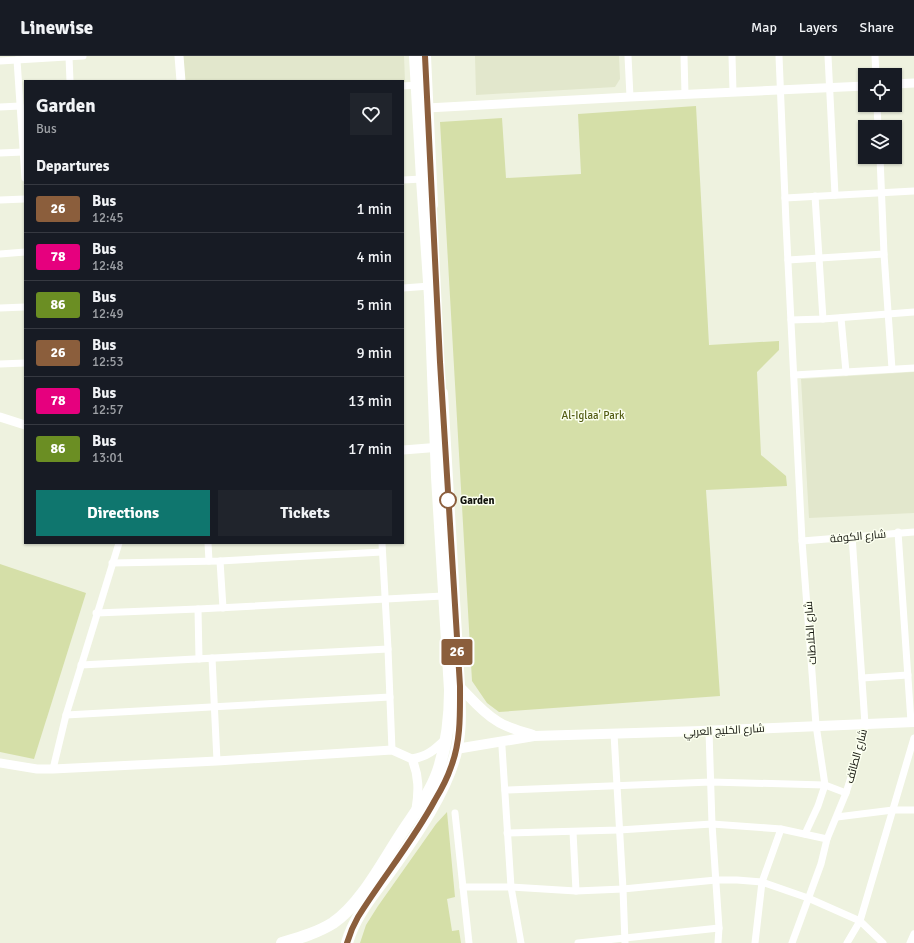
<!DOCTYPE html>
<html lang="en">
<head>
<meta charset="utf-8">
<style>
  body { margin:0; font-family:Signika,Cairo,sans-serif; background:#20242c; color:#f1f3f6; height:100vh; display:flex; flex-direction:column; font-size:15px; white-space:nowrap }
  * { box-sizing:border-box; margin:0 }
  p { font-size:13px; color:#9ea1a6 }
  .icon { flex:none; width:22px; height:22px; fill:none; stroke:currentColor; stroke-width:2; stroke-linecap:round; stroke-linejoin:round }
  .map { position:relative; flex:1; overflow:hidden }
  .side { position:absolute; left:24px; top:24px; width:380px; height:464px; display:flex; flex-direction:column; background:#171b24; border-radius:0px; box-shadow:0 1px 3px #0004 }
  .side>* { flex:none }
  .badge { padding:0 8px; border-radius:3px; font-size:14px; line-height:26px }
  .buttons { position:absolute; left:858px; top:12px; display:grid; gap:8px }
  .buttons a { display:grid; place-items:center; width:44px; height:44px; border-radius:0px; background:#171b24; box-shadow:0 1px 3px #0004; font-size:20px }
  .map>.badge { position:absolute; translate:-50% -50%; box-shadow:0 0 0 2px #fff }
  h2 { padding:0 12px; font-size:15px; line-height:36px }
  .round { display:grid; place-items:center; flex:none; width:42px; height:42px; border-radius:0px; background:#20242c }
  .overview { display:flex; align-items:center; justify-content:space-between; height:68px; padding:0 12px }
  h1 { font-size:19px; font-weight:700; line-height:30px }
  .primary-button { display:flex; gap:8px; margin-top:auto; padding:8px 12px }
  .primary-button a { flex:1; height:46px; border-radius:0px; background:#0f766e; color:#fff; font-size:16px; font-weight:700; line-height:46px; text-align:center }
  .primary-button a+a { background:#20242c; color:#f1f3f6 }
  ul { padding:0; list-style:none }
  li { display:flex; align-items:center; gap:12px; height:48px; padding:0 12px; border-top:1px solid #363941 }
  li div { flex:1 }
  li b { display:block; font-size:15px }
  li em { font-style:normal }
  li .badge { min-width:44px; font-weight:700; text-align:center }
  header { display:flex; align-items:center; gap:24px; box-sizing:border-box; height:56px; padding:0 20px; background:#171b24; border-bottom:1px solid #363941 }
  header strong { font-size:19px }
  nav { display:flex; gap:22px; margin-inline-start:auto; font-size:14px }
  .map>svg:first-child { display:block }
  .built { fill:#e2e7cc }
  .green { fill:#d5dfa8 }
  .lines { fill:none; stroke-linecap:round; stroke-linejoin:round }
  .minor { stroke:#fff; stroke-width:7 }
  .tertiary { stroke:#fff; stroke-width:9 }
  .secondary { stroke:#fff; stroke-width:10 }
  .trunk { stroke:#fff; stroke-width:12 }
  .line-casing { stroke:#fff; stroke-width:9 }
  .line { stroke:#8b5e3c; stroke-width:6 }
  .stop-dot { fill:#fff; stroke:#8b5e3c; stroke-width:2 }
  .labels { text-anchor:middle; stroke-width:3; stroke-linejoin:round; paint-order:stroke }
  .park-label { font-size:11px; fill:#535c13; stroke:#fbffef }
  .stop-label { font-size:11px; font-weight:bold; fill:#10120b; stroke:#fbffef; text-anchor:start }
  .street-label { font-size:11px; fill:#10120b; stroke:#fbffef }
</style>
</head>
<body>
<header>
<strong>Linewise</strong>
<nav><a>Map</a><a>Layers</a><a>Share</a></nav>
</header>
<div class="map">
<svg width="914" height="887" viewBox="0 0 914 887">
  <rect width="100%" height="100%" fill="#eef2df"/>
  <!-- built -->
  <g class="built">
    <path d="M183,0H404L405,26H403V25H185Z"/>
    <path d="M475,0H619L620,23L615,31L476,39Z"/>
    <path d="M914,316V457L809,462L801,323Z"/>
  </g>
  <!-- green -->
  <g class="green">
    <path d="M696,50L709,289L779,285V294L757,316L761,399L786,420L787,430L706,434L720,640L499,656L487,647L472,625L440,66L502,62L506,122L581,118L578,58Z"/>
    <path d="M0,508L86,537L34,703L0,696Z"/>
    <path d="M447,756L455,841L447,843L452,875L459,874L461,887H360L366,869L378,850L436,768Z"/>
  </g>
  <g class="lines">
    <!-- minor -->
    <g class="minor">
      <path d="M628,0L630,41"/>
      <path d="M684,0L685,38"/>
      <path d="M732,0L733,35"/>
      <path d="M779,0L786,167L802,485L816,669L825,729L818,750L805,778"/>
      <path d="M828,0L835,139"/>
      <path d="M875,0L876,19"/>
      <path d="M69,1L70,25"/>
      <path d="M17,4L25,122"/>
      <path d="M0,5L83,0"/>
      <path d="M403,30L417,29"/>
      <path d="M877,49L878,71"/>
      <path d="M0,51L20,50"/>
      <path d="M0,97L23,96"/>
      <path d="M880,101L884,198L892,313"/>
      <path d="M403,124L422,123"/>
      <path d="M815,140L823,263"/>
      <path d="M785,142L914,135"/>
      <path d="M0,144L25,143"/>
      <path d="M0,198L25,196"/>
      <path d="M788,204L884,198"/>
      <path d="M403,232L430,230"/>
      <path d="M0,252L25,251"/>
      <path d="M841,262L846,316"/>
      <path d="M791,264L823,263L914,256"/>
      <path d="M0,308L25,307"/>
      <path d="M794,319L914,312"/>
      <path d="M898,476L911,666"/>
      <path d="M802,485L914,476"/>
      <path d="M208,487L209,505"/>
      <path d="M382,487L388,593L392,694"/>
      <path d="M220,505L223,552"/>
      <path d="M112,507L220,505L382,496"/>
      <path d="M198,553L199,603"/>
      <path d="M96,557L198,553L443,540"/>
      <path d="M212,602L217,705"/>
      <path d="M81,609L388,593"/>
      <path d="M862,622L908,619"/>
      <path d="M66,659L390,641"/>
      <path d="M709,675L712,768L719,872L718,887"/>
      <path d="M614,678L623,833L625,887"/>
      <path d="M502,691L511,831L521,887"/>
      <path d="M53,713L66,659L119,487"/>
      <path d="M505,734L711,726L825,729L846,737"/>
      <path d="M455,757L469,887"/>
      <path d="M837,761L893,754H914"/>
      <path d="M573,776L576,835"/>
      <path d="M507,777L619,774L712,768L781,773L827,783"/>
      <path d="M463,831H511L576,835L623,833L716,824H737L762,826L808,842L860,865L883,887"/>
      <path d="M578,887L719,872"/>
      <path d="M755,887L762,826L781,773"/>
      <path d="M792,887L821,808L827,783L846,737L861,689L865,668L852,480"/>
      <path d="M847,887L860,865L914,682"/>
      <path d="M910,887L914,878"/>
    </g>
    <!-- tertiary -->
    <g class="tertiary">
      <path d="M179,0L181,25"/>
      <path d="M895,28L914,27"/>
      <path d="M427,52L630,41L865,30"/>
      <path d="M0,361L25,369"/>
      <path d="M403,394L441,391"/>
      <path d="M412,703C429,700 435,693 447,682"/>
      <path d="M0,707L37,713H53L217,705L392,694L412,703C419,720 419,735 416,753"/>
    </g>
    <!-- secondary -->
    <g class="secondary">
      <path d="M459,630C471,642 482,656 497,665C507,672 521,675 533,679"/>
      <path d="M456,693L534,680L702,675L914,666"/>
    </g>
    <!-- trunk -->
    <g class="trunk">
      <path d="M425,0L432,149"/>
      <path d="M282,887C299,882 317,877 333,867C361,848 382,807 401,778C414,758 430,738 438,715C447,688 450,662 450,634L437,421L430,241L422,123L415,0"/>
      <path d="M347,887C354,861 373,839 389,817C414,782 449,733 457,691C461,671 460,651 459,630L442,337"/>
    </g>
  </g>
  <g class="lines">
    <defs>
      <path id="line" d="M347,887L352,873L358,861C383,821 413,785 435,744C441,734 447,723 451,711C461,685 460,658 460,630L440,306L425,0"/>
    </defs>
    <!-- line casing -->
    <use href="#line" class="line-casing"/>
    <!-- line -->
    <use href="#line" class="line"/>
  </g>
  <!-- markers -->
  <circle class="stop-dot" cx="448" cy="444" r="8"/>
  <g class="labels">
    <!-- park labels -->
    <g class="park-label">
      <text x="593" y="363">Al-Iglaa' Park</text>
    </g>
    <!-- stop labels -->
    <g class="stop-label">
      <text x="460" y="448">Garden</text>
    </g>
    <!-- street labels -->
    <g class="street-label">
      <text transform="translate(858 480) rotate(-5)" y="4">شارع الكوفة</text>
      <text transform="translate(810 577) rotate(-94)" y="4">شارع الخلاطات</text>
      <text transform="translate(724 674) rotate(-3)" y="4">شارع الخليج العربي</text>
      <text transform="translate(856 700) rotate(-75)" y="4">شارع الطائف</text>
    </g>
  </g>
</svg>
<div class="buttons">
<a><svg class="icon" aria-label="locate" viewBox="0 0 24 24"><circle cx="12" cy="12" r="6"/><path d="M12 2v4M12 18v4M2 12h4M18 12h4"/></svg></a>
<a><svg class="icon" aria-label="layers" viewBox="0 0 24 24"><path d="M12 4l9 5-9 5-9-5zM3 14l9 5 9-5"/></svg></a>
</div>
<b class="badge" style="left:457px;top:596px;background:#8b5e3c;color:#fff">26</b>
<section class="side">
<div class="overview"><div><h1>Garden</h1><p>Bus</p></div><a class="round"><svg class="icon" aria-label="heart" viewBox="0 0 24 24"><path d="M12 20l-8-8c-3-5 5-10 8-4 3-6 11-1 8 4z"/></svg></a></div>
<h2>Departures</h2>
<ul>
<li><span class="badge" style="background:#8b5e3c;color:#fff">26</span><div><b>Bus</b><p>12:45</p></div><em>1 min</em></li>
<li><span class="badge" style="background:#e6007e;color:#fff">78</span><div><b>Bus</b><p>12:48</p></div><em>4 min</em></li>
<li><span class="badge" style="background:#6b8e23;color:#fff">86</span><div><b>Bus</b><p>12:49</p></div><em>5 min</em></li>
<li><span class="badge" style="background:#8b5e3c;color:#fff">26</span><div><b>Bus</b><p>12:53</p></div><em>9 min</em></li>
<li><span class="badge" style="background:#e6007e;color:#fff">78</span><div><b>Bus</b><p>12:57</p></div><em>13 min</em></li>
<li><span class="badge" style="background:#6b8e23;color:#fff">86</span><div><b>Bus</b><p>13:01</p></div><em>17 min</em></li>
</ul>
<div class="primary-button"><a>Directions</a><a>Tickets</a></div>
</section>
</div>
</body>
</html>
